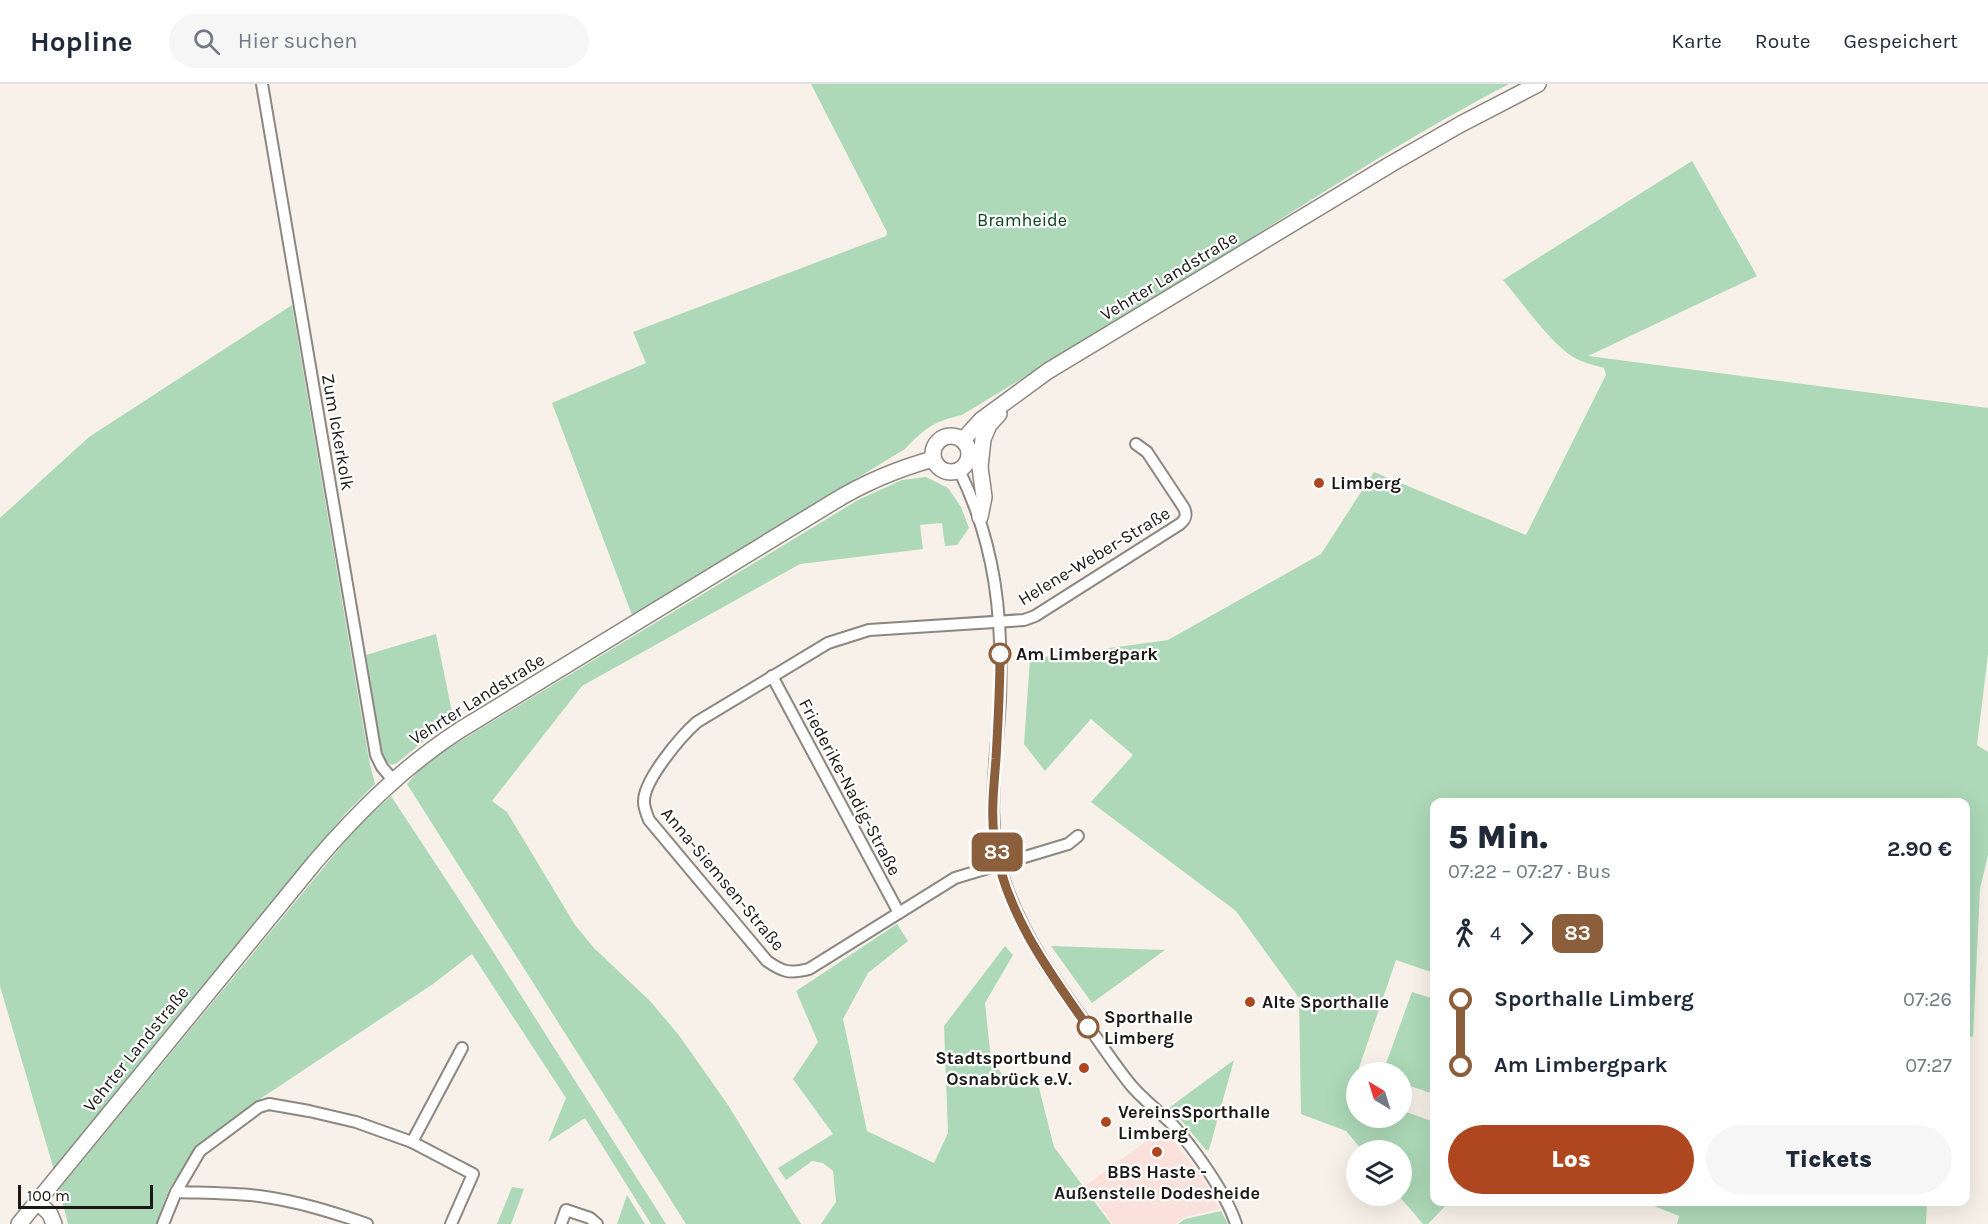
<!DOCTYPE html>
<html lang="de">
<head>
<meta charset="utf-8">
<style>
  body { margin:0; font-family:Karla,sans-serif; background:#f6f6f7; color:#1f2937; height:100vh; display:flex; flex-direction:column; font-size:22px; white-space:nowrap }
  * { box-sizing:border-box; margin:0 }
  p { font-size:20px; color:#747a83 }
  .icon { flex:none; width:33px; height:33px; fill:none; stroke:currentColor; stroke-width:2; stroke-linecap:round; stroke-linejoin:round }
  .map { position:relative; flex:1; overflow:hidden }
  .details { position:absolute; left:1430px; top:714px; width:540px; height:408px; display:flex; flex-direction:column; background:#fff; border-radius:12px; box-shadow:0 6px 24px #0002 }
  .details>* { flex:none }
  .badge { padding:0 12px; border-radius:9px; font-size:21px; line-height:39px }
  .needle { width:39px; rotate:322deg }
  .buttons { position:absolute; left:1346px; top:978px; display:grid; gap:12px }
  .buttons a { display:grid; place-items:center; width:66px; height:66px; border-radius:50%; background:#fff; box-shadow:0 6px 24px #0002; font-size:30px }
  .scale { position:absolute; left:18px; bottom:15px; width:135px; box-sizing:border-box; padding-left:6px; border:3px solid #1b1916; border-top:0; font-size:16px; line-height:21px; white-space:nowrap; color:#1b1916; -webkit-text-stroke:4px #fff; paint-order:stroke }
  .map>.badge { position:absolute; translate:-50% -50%; box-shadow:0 0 0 3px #fff }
  .legs { display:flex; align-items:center; gap:9px; height:66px; padding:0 18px; font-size:20px }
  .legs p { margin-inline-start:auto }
  .headline { display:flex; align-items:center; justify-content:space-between; height:102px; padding:0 18px }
  h1 { font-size:33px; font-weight:800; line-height:45px }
  .button { display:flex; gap:12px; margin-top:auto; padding:12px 18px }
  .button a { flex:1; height:69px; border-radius:36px; background:#ae4720; color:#fff; font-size:24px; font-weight:800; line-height:69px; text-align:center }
  .button a+a { background:#f6f6f7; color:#1f2937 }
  ul { padding:0 18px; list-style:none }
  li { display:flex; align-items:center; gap:21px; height:66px; font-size:22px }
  li i { display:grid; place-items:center; width:9px; height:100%; margin:0 8px; background:currentColor }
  li i::after { content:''; width:15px; height:15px; margin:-8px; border:4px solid; border-radius:50%; background:#fff }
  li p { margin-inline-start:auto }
  li:first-child i { background:linear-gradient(#0000 50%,currentColor 0) }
  li:last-child i { background:linear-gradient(currentColor 50%,#0000 0) }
  header { display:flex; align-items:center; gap:36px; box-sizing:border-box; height:84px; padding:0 30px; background:#fff; border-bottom:2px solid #e0e1e3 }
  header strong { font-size:28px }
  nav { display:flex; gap:33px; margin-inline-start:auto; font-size:21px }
  .search { width:420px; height:54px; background:#f6f6f7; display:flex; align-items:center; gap:15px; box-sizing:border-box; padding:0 21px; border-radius:33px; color:#747a83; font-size:22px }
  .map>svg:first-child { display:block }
  .education { fill:#fbe1dc }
  .green { fill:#add9b8 }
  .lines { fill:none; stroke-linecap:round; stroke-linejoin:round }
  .street-casing { stroke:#8d8781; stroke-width:14 }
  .secondary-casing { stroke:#8d8781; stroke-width:18 }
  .street { stroke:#fff; stroke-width:10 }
  .secondary { stroke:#fff; stroke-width:15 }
  .line-1-casing { stroke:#fff; stroke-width:14 }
  .line-1 { stroke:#8b5e3c; stroke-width:9 }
  .poi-dot { fill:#ae4720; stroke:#fff; stroke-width:2 }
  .stop-1-dot { fill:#fff; stroke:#8b5e3c; stroke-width:3 }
  .labels { text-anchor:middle; stroke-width:4.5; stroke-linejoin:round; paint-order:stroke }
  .park-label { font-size:18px; fill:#084220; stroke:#fff }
  .street-label { font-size:18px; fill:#1b1916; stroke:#fff }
  .poi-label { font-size:18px; font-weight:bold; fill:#1b1916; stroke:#fff; text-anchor:start }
  .stop-label { font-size:18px; font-weight:bold; fill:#1b1916; stroke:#fff; text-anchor:start }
</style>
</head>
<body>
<header>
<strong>Hopline</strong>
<div class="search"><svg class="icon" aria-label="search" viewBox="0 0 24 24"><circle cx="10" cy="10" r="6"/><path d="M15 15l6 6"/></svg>Hier suchen</div>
<nav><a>Karte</a><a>Route</a><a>Gespeichert</a></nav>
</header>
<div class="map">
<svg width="1988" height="1140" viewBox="0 0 1988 1140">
  <rect width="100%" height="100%" fill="#f7f1e9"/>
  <!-- education -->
  <path class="education" d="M1164,1044L1201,1092L1220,1125L1185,1133L1175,1140H1113L1085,1102Z"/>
  <!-- green -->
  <g class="green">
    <path d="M811,0H1509C1403,55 1304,121 1202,185C1123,234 1042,282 962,331C933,338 926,343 905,365L632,531L552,319L646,279L633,248L886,152L887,148Z"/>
    <path d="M1692,77L1757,192L1588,272L1988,324V570L1977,661L1988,668V771L1980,805L1973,953L1965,952V718H1434V889L1396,876L1351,1007L1356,1009V1034H1401V1026L1434,1038V1118H1449L1428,1140H1423L1399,1112H1401V1066H1362L1346,1047L1301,1030L1299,914L1236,827L1091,718L1133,671L1091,635L1045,687L1024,660L1030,575L1168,556L1321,470L1374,388L1526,451L1606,291L1604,284C1594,281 1583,279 1573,273C1549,258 1522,218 1503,196Z"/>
    <path d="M292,221L369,676L375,700L345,730L54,1086L0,902V434L89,353Z"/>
    <path d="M926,393L948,404L961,423L969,444L957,461L945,462L942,439L920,441L923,465L800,480L582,602L492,717L507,728L575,841L594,864L650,917L678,950L728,1021L801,1140H686L407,700L420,685L447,665L858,416L902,396Z"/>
    <path d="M436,550L453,633L397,679L391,681L382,673L366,571Z"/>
    <path d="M391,712L487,858L666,1140H651L585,1034L548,1058L566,1014L472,870L433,900L251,1021L197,1062L169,1105L156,1140H68L59,1105L357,743Z"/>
    <path d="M897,840L908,857L868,889L843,935L867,1047L934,1079L948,1049L944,942L1005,862L1013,871L985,919L991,976L1013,1004L1038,1000L1054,1063L1111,1140H821L836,1118L833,1087L823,1079L812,1077L786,1096L778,1084L833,1050L793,995L818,958L796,907Z"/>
    <path d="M1051,862L1165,866L1092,919Z"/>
    <path d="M1412,908L1434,915V1010L1401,999V988H1383Z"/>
    <path d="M1234,976L1209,1066H1206L1170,1023Z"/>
    <path d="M512,1103L524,1105L511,1140H497Z"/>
    <path d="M627,1111L645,1140H617Z"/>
    <path d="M1644,1118H1927L1926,1140H1677L1679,1132Z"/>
    <path d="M1221,1127L1228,1140H1178L1185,1135Z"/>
  </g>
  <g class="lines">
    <defs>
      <g id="street">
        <path d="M262,0L376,671L382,683L393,696"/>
        <path d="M959,386C996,461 1003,534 1000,616C997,676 984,738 1004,796C1023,853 1058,901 1093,949C1105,966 1117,984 1130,1000C1143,1016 1159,1027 1173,1041C1195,1066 1226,1109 1236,1140"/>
        <path d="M772,592L899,829"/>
        <path d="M1078,752L1068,760L955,794L809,885C789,890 783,888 767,877L649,736C647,731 644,724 644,718C643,697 681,652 697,638L828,559L869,546L1024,536L1035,532L1180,440C1186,435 1187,431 1184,424L1147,368L1136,360"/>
        <path d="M412,1058L462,964"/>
        <path d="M176,1108C204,1109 232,1109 259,1112C297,1117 332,1128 367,1140"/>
        <path d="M163,1140L176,1108L200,1067L259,1023L269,1020L309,1027L356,1038L412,1058L473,1090L451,1140"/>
        <path d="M561,1140L566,1126L590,1134L597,1140"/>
      </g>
      <g id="secondary">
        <circle cx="951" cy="370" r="18"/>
        <path d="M963,356L981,336L1048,287L1391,80L1461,40L1538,0"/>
        <path d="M980,433L984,413L980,383L983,355L989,341L999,330"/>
        <path d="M38,1118L50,1130L54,1140"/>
        <path d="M19,1140L315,778C358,728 404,682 460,646L833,418C864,399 897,385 933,375"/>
      </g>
    </defs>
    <!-- street casing -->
    <use href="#street" class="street-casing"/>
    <!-- secondary casing -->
    <use href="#secondary" class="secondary-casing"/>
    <!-- street -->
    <use href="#street" class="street"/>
    <!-- secondary -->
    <use href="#secondary" class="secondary"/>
  </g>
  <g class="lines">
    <defs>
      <path id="line-1" d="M1000,570C1000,605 998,640 996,675C994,700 991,727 994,752C1001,822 1048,887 1088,943"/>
    </defs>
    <!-- line-1 casing -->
    <use href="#line-1" class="line-1-casing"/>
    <!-- line-1 -->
    <use href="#line-1" class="line-1"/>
  </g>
  <!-- markers -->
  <g class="poi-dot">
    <circle cx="1319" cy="399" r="6"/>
    <circle cx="1250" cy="918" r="6"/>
    <circle cx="1084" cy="984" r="6"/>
    <circle cx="1106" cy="1038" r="6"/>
    <circle cx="1157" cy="1068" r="6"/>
  </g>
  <g class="stop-1-dot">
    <circle cx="1000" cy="570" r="10"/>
    <circle cx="1088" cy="943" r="10"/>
  </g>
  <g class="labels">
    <!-- park labels -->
    <g class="park-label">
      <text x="1022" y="142">Bramheide</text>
    </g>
    <!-- street labels -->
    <g class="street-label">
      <text transform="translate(1169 192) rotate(-31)" y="6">Vehrter Landstraße</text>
      <text transform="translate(338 348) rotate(80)" y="6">Zum Ickerkolk</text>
      <text transform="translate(1094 472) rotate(-31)" y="6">Helene-Weber-Straße</text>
      <text transform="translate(477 615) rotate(-32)" y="6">Vehrter Landstraße</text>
      <text transform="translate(850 703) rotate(62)" y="6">Friederike-Nadig-Straße</text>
      <text transform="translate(723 795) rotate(50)" y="6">Anna-Siemsen-Straße</text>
      <text transform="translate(136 965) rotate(-51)" y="6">Vehrter Landstraße</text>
    </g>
    <!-- poi labels -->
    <g class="poi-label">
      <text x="1331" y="405">Limberg</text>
      <text x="1262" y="924">Alte Sporthalle</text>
      <text x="1072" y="980" text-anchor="end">Stadtsportbund<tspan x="1072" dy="21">Osnabrück e.V.</tspan></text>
      <text x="1118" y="1034">VereinsSporthalle<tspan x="1118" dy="21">Limberg</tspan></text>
      <text x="1157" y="1094" text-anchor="middle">BBS Haste -<tspan x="1157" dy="21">Außenstelle Dodesheide</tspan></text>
    </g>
    <!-- stop labels -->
    <g class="stop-label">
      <text x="1016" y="576">Am Limbergpark</text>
      <text x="1104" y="939">Sporthalle<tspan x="1104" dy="21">Limberg</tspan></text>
    </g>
  </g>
</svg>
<div class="buttons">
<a><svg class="needle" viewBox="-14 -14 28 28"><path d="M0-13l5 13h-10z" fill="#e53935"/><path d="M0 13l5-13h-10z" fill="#747a83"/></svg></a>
<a><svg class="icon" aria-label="layers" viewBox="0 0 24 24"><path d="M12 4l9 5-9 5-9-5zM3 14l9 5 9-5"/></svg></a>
</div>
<div class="scale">100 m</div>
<b class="badge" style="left:997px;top:768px;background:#8b5e3c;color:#fff">83</b>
<section class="details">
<div class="headline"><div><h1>5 Min.</h1><p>07:22 – 07:27 · Bus</p></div><b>2.90 €</b></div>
<div class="legs"><svg class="icon" aria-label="walk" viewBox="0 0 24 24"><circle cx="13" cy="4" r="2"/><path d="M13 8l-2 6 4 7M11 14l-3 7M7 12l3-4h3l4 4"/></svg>4<svg class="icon" aria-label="forward" viewBox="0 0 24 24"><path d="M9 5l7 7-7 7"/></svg><b class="badge" style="background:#8b5e3c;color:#fff">83</b></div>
<ul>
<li><i style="color:#8b5e3c"></i><b>Sporthalle Limberg</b><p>07:26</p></li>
<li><i style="color:#8b5e3c"></i><b>Am Limbergpark</b><p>07:27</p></li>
</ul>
<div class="button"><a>Los</a><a>Tickets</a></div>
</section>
</div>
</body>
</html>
